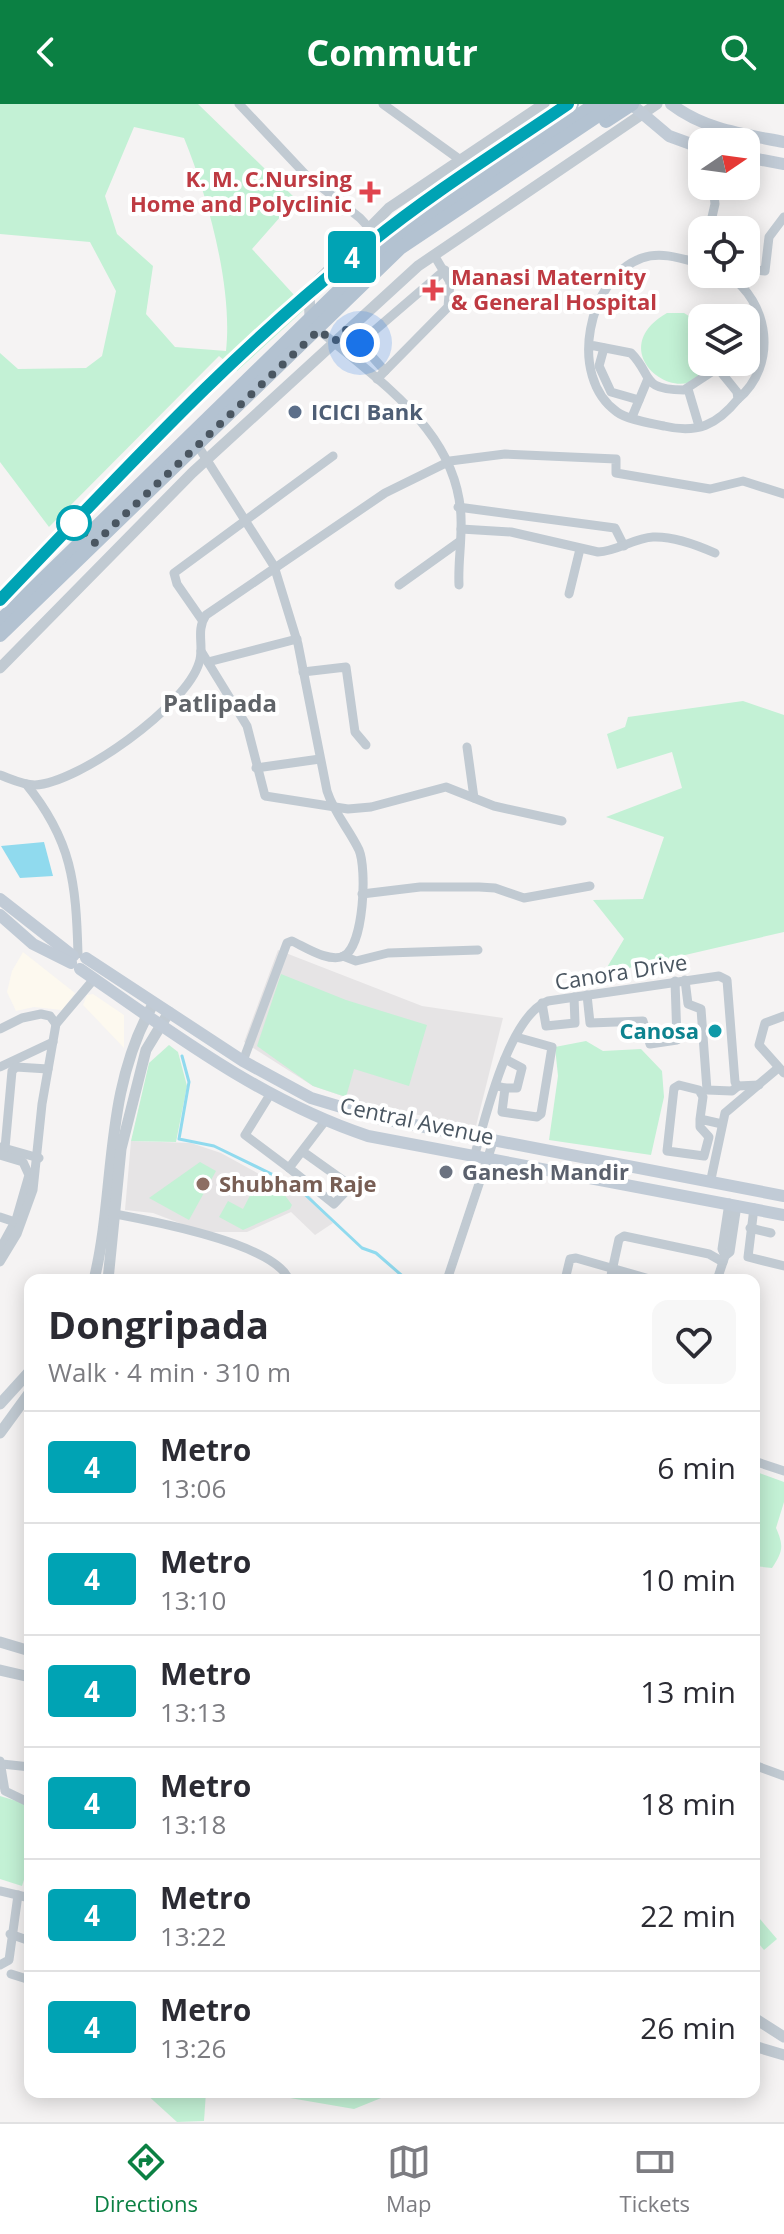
<!DOCTYPE html>
<html lang="en">
<head>
<meta charset="utf-8">
<style>
  body { margin:0; font-family:"Open Sans",sans-serif; background:#f7f7f7; color:#2b2b33; height:100vh; display:flex; flex-direction:column; font-size:30px; white-space:nowrap }
  * { box-sizing:border-box; margin:0 }
  p { font-size:26px; color:#7c7c81 }
  .icon { flex:none; width:44px; height:44px; fill:none; stroke:currentColor; stroke-width:2; stroke-linecap:round; stroke-linejoin:round }
  .map { position:relative; flex:1; overflow:hidden }
  .sheet { position:absolute; left:24px; top:1170px; width:736px; height:824px; display:flex; flex-direction:column; background:#fff; border-radius:16px; box-shadow:0 4px 20px #0003 }
  .sheet>* { flex:none }
  .badge { padding:0 16px; border-radius:6px; font-size:28px; line-height:52px }
  .needle { width:52px; rotate:77deg }
  .fabs { position:absolute; left:688px; top:24px; display:grid; gap:16px }
  .fabs a { display:grid; place-items:center; width:72px; height:72px; border-radius:16px; background:#fff; box-shadow:0 4px 20px #0003; font-size:40px }
  .you { position:absolute; width:40px; height:40px; margin:-20px; border:6px solid #fff; border-radius:50%; background:#1a73e8; box-shadow:0 0 0 12px #1a73e833 }
  .map>.badge { position:absolute; translate:-50% -50%; box-shadow:0 0 0 4px #fff }
  .round { display:grid; place-items:center; flex:none; width:84px; height:84px; border-radius:16px; background:#f7f7f7 }
  .overview { display:flex; align-items:center; justify-content:space-between; height:136px; padding:0 24px }
  h1 { font-size:38px; font-weight:700; line-height:60px }
  ul { padding:0; list-style:none }
  li { display:flex; align-items:center; gap:24px; height:112px; padding:0 24px; border-top:2px solid #e1e1e2 }
  li div { flex:1 }
  li b { display:block; font-size:30px }
  li em { font-style:normal }
  li .badge { min-width:88px; font-weight:700; text-align:center }
  header { display:flex; justify-content:space-between; align-items:center; height:104px; padding:0 24px; background:#0b8043; color:#fff; font-size:36px; font-weight:700 }
  .tabs { display:flex; justify-content:space-around; align-items:center; height:112px; border-top:2px solid #e1e1e2; background:#fff; font-size:22px; color:#7c7c81 }
  .tabs a { display:grid; justify-items:center; gap:4px }
  .tabs .current { color:#0b8043 }
  .map>svg:first-child { display:block }
  .commercial { fill:#fdf9ef }
  .education { fill:#e6e4e5 }
  .green { fill:#c3f1d5; fill-rule:evenodd }
  .water { fill:#90daee }
  .lines { fill:none; stroke-linecap:round; stroke-linejoin:round }
  .stream { stroke:#90daee; stroke-width:3 }
  .minor { stroke:#c1cad2; stroke-width:9 }
  .tertiary { stroke:#c1cad2; stroke-width:11 }
  .secondary { stroke:#c1cbd6; stroke-width:12 }
  .primary { stroke:#b3c2d1; stroke-width:14 }
  .line-casing { stroke:#fff; stroke-width:18 }
  .line { stroke:#00a3b4; stroke-width:12 }
  .walk { stroke:#4a5661; stroke-width:8; stroke-dasharray:0 14.4 }
  .health-dot { fill:#e0444e; stroke:#fff; stroke-width:3 }
  .service-dot { fill:#5c6f8a; stroke:#fff; stroke-width:3 }
  .stop-dot { fill:#fff; stroke:#00a3b4; stroke-width:4 }
  .culture-dot { fill:#0f9aa8; stroke:#fff; stroke-width:3 }
  .worship-dot { fill:#6b7280; stroke:#fff; stroke-width:3 }
  .education-dot { fill:#8d6e63; stroke:#fff; stroke-width:3 }
  .labels { text-anchor:middle; stroke-width:8; stroke-linejoin:round; paint-order:stroke }
  .health-label { font-size:22px; font-weight:bold; fill:#be3a42; stroke:#fff; text-anchor:end }
  .service-label { font-size:22px; font-weight:bold; fill:#4e5e75; stroke:#fff; text-anchor:start }
  .street-label { font-size:22px; fill:#4a5661; stroke:#fff }
  .culture-label { font-size:22px; font-weight:bold; fill:#0d838f; stroke:#fff; text-anchor:end }
  .worship-label { font-size:22px; font-weight:bold; fill:#5b616d; stroke:#fff; text-anchor:start }
  .education-label { font-size:22px; font-weight:bold; fill:#785e54; stroke:#fff; text-anchor:start }
  .neighbourhood-label { font-size:24px; font-weight:bold; fill:#5f6368; stroke:#fff }
</style>
</head>
<body>
<header><svg class="icon" aria-label="back" viewBox="0 0 24 24"><path d="M15 5l-7 7 7 7"/></svg>Commutr<svg class="icon" aria-label="search" viewBox="0 0 24 24"><circle cx="10" cy="10" r="6"/><path d="M15 15l6 6"/></svg></header>
<div class="map">
<svg width="784" height="2018" viewBox="0 0 784 2018">
  <rect width="100%" height="100%" fill="#f5f3f3"/>
  <!-- commercial -->
  <g class="commercial">
    <path d="M23,848L75,889L62,906L34,903L16,907L7,888L12,867Z"/>
    <path d="M93,890L124,911V944L83,901L87,891Z"/>
  </g>
  <!-- education -->
  <g class="education">
    <path d="M278,846L422,902L503,914L476,1022L372,1002L313,982L244,938Z"/>
    <path d="M131,1037L191,1039L221,1049L288,1086L306,1087L333,1119L315,1131L291,1108L247,1128H203L153,1109L125,1106Z"/>
  </g>
  <!-- green -->
  <g class="green">
    <path d="M0,0H198L296,95L252,145L306,204L237,267L219,252L49,423L0,358V249L18,265L86,264L102,252L116,187L90,138L0,130ZM134,23L184,34C208,93 233,184 226,247L175,243L146,210L153,162L117,130L105,92Z"/>
    <path d="M667,209H684L702,220V258H709C689,314 597,249 667,209Z"/>
    <path d="M743,597L784,611V828L603,870L624,835L593,796L643,795L664,733L606,713L682,684L672,648L617,665L607,630L625,623L628,613Z"/>
    <path d="M281,870L346,896L427,921L409,982L354,965L346,993L313,982L257,942Z"/>
    <path d="M586,937L603,947L641,945L662,967L664,993L651,1051L549,1036L558,972L555,943Z"/>
    <path d="M169,941L178,948L187,982L176,1038L131,1037L149,959Z"/>
    <path d="M200,1058L216,1067L189,1116L149,1094Z"/>
    <path d="M258,1076L284,1090L292,1101L290,1105L243,1126L219,1113L228,1097L243,1105Z"/>
    <path d="M754,1367L784,1378V1398L776,1424C784,1442 783,1447 772,1464L754,1462Z"/>
    <path d="M0,1692L30,1701V1756L22,1782L0,1775Z"/>
    <path d="M754,1808L777,1835L764,1846L754,1834Z"/>
    <path d="M144,1988H206L204,2017L177,2018Z"/>
    <path d="M293,1988H396L354,2005L290,1994Z"/>
  </g>
  <!-- water -->
  <path class="water" d="M44,738L53,772L20,774L1,742Z"/>
  <g class="lines">
    <!-- stream -->
    <path class="stream" d="M182,952L189,978L179,1035L214,1042L296,1082L362,1144L376,1149L407,1176"/>
    <!-- minor -->
    <g class="minor">
      <path d="M239,0L305,70L360,114L385,141"/>
      <path d="M383,0L459,55L471,70"/>
      <path d="M713,38L716,25"/>
      <path d="M709,126L715,100L713,82"/>
      <path d="M746,165L765,167L769,133L784,113"/>
      <path d="M727,170C770,198 778,261 738,295"/>
      <path d="M319,226C382,280 465,332 461,425C461,444 458,461 459,481"/>
      <path d="M346,226L360,239L445,166"/>
      <path d="M360,239L385,267"/>
      <path d="M590,241L631,249C653,271 640,286 684,286L716,265L720,267L737,288L738,295C717,321 697,330 664,322C650,319 628,316 617,308C567,273 588,173 642,154C662,147 683,155 702,160"/>
      <path d="M604,244L599,262L611,288L639,296"/>
      <path d="M377,275L448,203L450,178L434,151"/>
      <path d="M688,285L699,322"/>
      <path d="M632,313L647,277"/>
      <path d="M198,342L274,462L298,540L327,687C334,709 349,725 359,746C367,765 364,841 344,852C329,859 305,843 292,837L287,839L243,957"/>
      <path d="M458,403L615,424L624,442"/>
      <path d="M461,425L511,428L598,448C618,447 634,434 653,433C674,432 697,441 715,449"/>
      <path d="M399,481L459,438"/>
      <path d="M569,490L580,445"/>
      <path d="M202,516L177,480L174,469L333,352"/>
      <path d="M201,547L247,622L265,692L348,705L371,703L446,683L494,702L562,717"/>
      <path d="M208,558L297,535"/>
      <path d="M303,568L346,563L355,628L366,641"/>
      <path d="M467,643L474,694"/>
      <path d="M256,664L320,655"/>
      <path d="M0,671C11,675 23,681 35,681C79,679 186,602 199,559C205,543 195,527 206,511L385,389L450,357L505,350L616,355V369L710,385L743,377L784,390"/>
      <path d="M26,680C72,736 76,779 78,850"/>
      <path d="M362,790L420,783H479L495,784L524,794L590,782"/>
      <path d="M343,852L356,857L388,849L478,846"/>
      <path d="M685,876L688,900L701,905L707,986L732,987L738,982"/>
      <path d="M587,891L590,919L643,917L650,940L677,936L675,877"/>
      <path d="M542,899L546,922L575,919L574,893"/>
      <path d="M784,912L765,919L759,941L784,969"/>
      <path d="M0,925L22,914L41,910L50,912L56,920"/>
      <path d="M0,963L53,938"/>
      <path d="M497,982L505,984L502,1008L537,1013L541,1010L552,943L516,933"/>
      <path d="M505,984H517L522,964L505,955"/>
      <path d="M271,989L245,1031L289,1064"/>
      <path d="M700,1015V1023L709,1033L704,1052L667,1047L674,984L679,981L699,986L703,993L700,1015L722,1020"/>
      <path d="M0,1043L39,1054"/>
      <path d="M5,1044L12,967L16,963L48,965"/>
      <path d="M302,1047L351,1082L334,1100L289,1064L325,1017"/>
      <path d="M475,1050C486,1011 509,912 548,897L719,872L727,876L735,978L738,982L759,981"/>
      <path d="M0,1051L23,1058L29,1071L16,1116L0,1145"/>
      <path d="M711,1075L725,1009L777,965"/>
      <path d="M754,1104L748,1153L784,1162"/>
      <path d="M115,1110C152,1117 275,1140 289,1176"/>
      <path d="M0,1113L15,1118"/>
      <path d="M750,1124L771,1129"/>
      <path d="M725,1152L722,1145L729,1099"/>
      <path d="M0,1158L17,1130L33,1086L42,1000L56,920L94,875"/>
      <path d="M447,1176L494,1035"/>
      <path d="M565,1176L570,1155L576,1154L653,1176"/>
      <path d="M610,1176L619,1135L624,1132L709,1150L723,1158"/>
      <path d="M717,1176L725,1152L730,1148L737,1101"/>
      <path d="M754,1208V1214"/>
      <path d="M754,1357L784,1367"/>
      <path d="M0,1657L5,1687L30,1699"/>
      <path d="M2,1660L30,1663"/>
      <path d="M754,1661L784,1672"/>
      <path d="M0,1787L30,1794"/>
      <path d="M10,1830L30,1837"/>
      <path d="M0,1861L9,1856L18,1791"/>
      <path d="M11,1870L30,1876"/>
    </g>
    <!-- tertiary -->
    <g class="tertiary">
      <path d="M310,214L309,186L389,104L544,0"/>
      <path d="M0,564L192,369L418,162L657,0"/>
      <path d="M94,1176C116,1085 103,992 151,904"/>
      <path d="M108,1176L121,1045L146,946L169,908"/>
      <path d="M0,1300L30,1267"/>
      <path d="M0,1329L30,1288"/>
      <path d="M0,1538L30,1547"/>
      <path d="M0,1566L30,1573"/>
      <path d="M754,1914L784,1933"/>
      <path d="M754,1942L784,1951"/>
    </g>
    <!-- secondary -->
    <g class="secondary">
      <path d="M631,0L669,32L702,44"/>
      <path d="M671,0C705,26 743,30 784,38"/>
      <path d="M746,53L784,60"/>
      <path d="M0,795L73,852"/>
      <path d="M0,811L33,840L71,859"/>
      <path d="M86,854L243,957L311,994L378,1014L784,1092"/>
      <path d="M80,865C171,928 262,997 368,1032L784,1111"/>
    </g>
    <!-- primary -->
    <g class="primary">
      <path d="M606,17L632,0"/>
      <path d="M414,109L572,0"/>
      <path d="M0,517L394,133L596,0"/>
      <path d="M0,531L400,144L615,0"/>
    </g>
  </g>
  <g class="lines">
    <defs>
      <path id="line" d="M0,496C118,373 235,244 370,139C433,88 502,45 568,0"/>
    </defs>
    <!-- line casing -->
    <use href="#line" class="line-casing"/>
    <!-- line -->
    <use href="#line" class="line"/>
    <!-- walk -->
    <path class="walk" d="M74,419L95,439L319,226L334,238L346,226L360,239"/>
  </g>
  <!-- markers -->
  <g class="health-dot">
    <path d="M366 76h8v8h8v8h-8v8h-8v-8h-8v-8h8z"/>
    <path d="M429 174h8v8h8v8h-8v8h-8v-8h-8v-8h8z"/>
  </g>
  <circle class="service-dot" cx="295" cy="308" r="8"/>
  <circle class="stop-dot" cx="74" cy="419" r="16"/>
  <circle class="culture-dot" cx="715" cy="927" r="8"/>
  <circle class="worship-dot" cx="446" cy="1068" r="8"/>
  <circle class="education-dot" cx="203" cy="1080" r="8"/>
  <g class="labels">
    <!-- health labels -->
    <g class="health-label">
      <text x="352" y="83">K. M. C.Nursing<tspan x="352" dy="25">Home and Polyclinic</tspan></text>
      <text x="451" y="181" text-anchor="start">Manasi Maternity<tspan x="451" dy="25">&amp; General Hospital</tspan></text>
    </g>
    <!-- service labels -->
    <g class="service-label">
      <text x="311" y="316">ICICI Bank</text>
    </g>
    <!-- street labels -->
    <g class="street-label">
      <text transform="translate(621 868) rotate(-9)" y="8">Canora Drive</text>
      <text transform="translate(417 1017) rotate(12)" y="8">Central Avenue</text>
    </g>
    <!-- culture labels -->
    <g class="culture-label">
      <text x="699" y="935">Canosa</text>
    </g>
    <!-- worship labels -->
    <g class="worship-label">
      <text x="462" y="1076">Ganesh Mandir</text>
    </g>
    <!-- education labels -->
    <g class="education-label">
      <text x="219" y="1088">Shubham Raje</text>
    </g>
    <!-- neighbourhood labels -->
    <g class="neighbourhood-label">
      <text x="220" y="608">Patlipada</text>
    </g>
  </g>
</svg>
<div class="fabs">
<a><svg class="needle" viewBox="-14 -14 28 28"><path d="M0-13l5 13h-10z" fill="#e53935"/><path d="M0 13l5-13h-10z" fill="#7c7c81"/></svg></a>
<a><svg class="icon" aria-label="locate" viewBox="0 0 24 24"><circle cx="12" cy="12" r="6"/><path d="M12 2v4M12 18v4M2 12h4M18 12h4"/></svg></a>
<a><svg class="icon" aria-label="layers" viewBox="0 0 24 24"><path d="M12 4l9 5-9 5-9-5zM3 14l9 5 9-5"/></svg></a>
</div>
<div class="you" style="left:360px;top:239px"></div>
<b class="badge" style="left:352px;top:153px;background:#00a3b4;color:#fff">4</b>
<section class="sheet">
<div class="overview"><div><h1>Dongripada</h1><p>Walk · 4 min · 310 m</p></div><a class="round"><svg class="icon" aria-label="heart" viewBox="0 0 24 24"><path d="M12 20l-8-8c-3-5 5-10 8-4 3-6 11-1 8 4z"/></svg></a></div>
<ul>
<li><span class="badge" style="background:#00a3b4;color:#fff">4</span><div><b>Metro</b><p>13:06</p></div><em>6 min</em></li>
<li><span class="badge" style="background:#00a3b4;color:#fff">4</span><div><b>Metro</b><p>13:10</p></div><em>10 min</em></li>
<li><span class="badge" style="background:#00a3b4;color:#fff">4</span><div><b>Metro</b><p>13:13</p></div><em>13 min</em></li>
<li><span class="badge" style="background:#00a3b4;color:#fff">4</span><div><b>Metro</b><p>13:18</p></div><em>18 min</em></li>
<li><span class="badge" style="background:#00a3b4;color:#fff">4</span><div><b>Metro</b><p>13:22</p></div><em>22 min</em></li>
<li><span class="badge" style="background:#00a3b4;color:#fff">4</span><div><b>Metro</b><p>13:26</p></div><em>26 min</em></li>
</ul>
</section>
</div>
<nav class="tabs">
<a class="current"><svg class="icon" aria-label="directions" viewBox="0 0 24 24"><path d="M12 3l9 9-9 9-9-9zM9 14v-3h6M13 9l2 2-2 2"/></svg>Directions</a>
<a><svg class="icon" aria-label="map" viewBox="0 0 24 24"><path d="M3 6l6-2 6 2 6-2v14l-6 2-6-2-6 2zM9 4v14M15 6v14"/></svg>Map</a>
<a><svg class="icon" aria-label="tickets" viewBox="0 0 24 24"><path d="M3 7h18v10H3zM15 7v10"/></svg>Tickets</a>
</nav>
</body>
</html>
